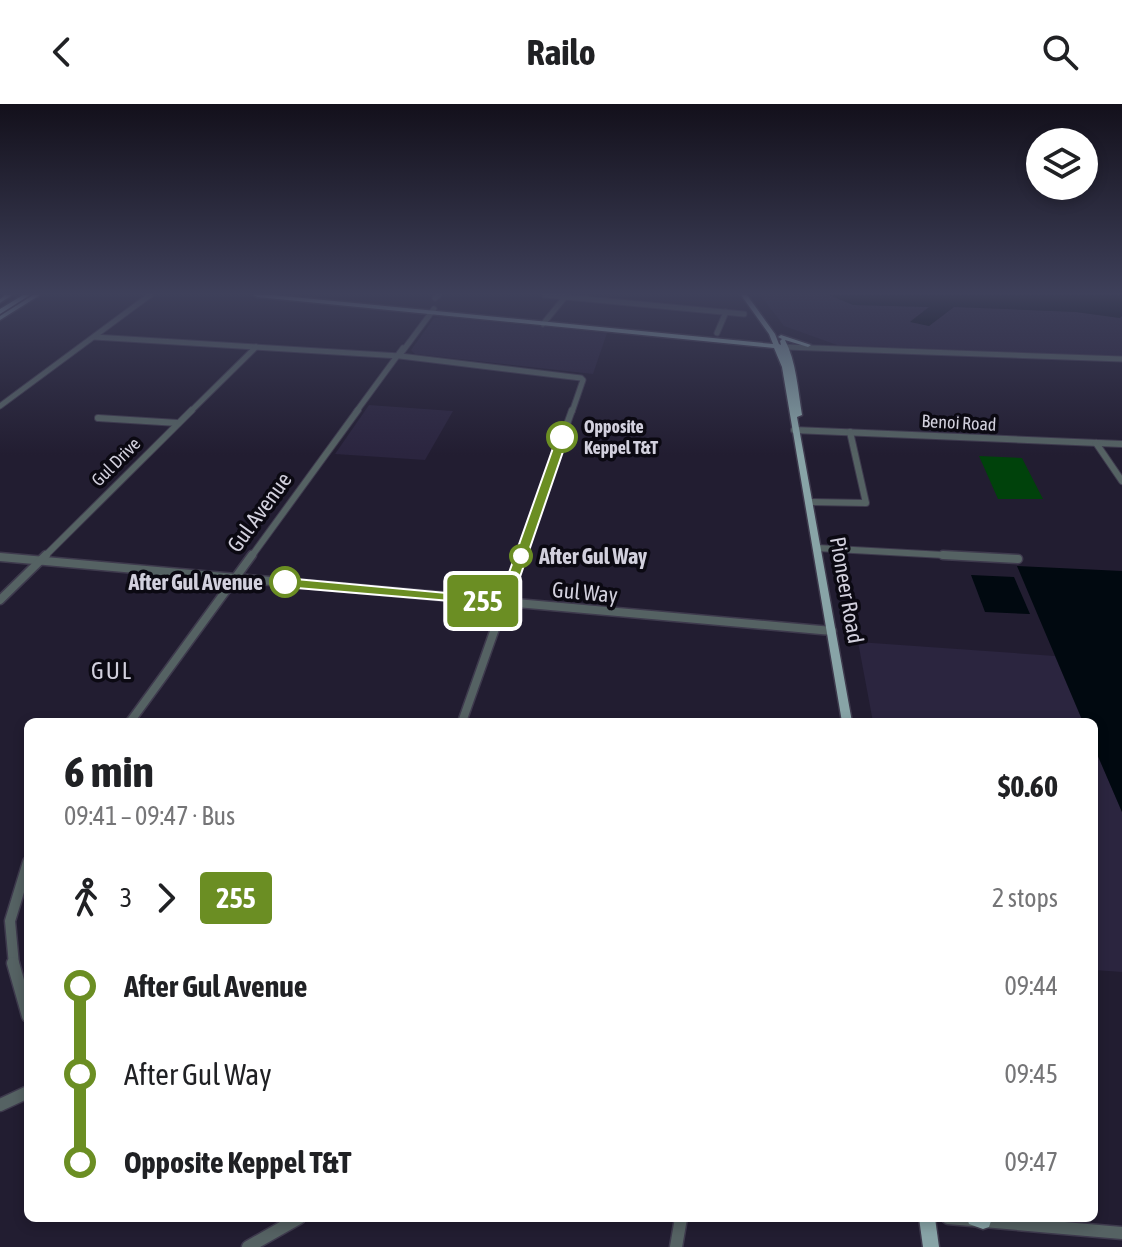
<!DOCTYPE html>
<html lang="en">
<head>
<meta charset="utf-8">
<style>
  body { margin:0; font-family:"Asap Condensed",sans-serif; background:#f2f2f2; color:#202124; height:100vh; display:flex; flex-direction:column; font-size:30px; white-space:nowrap }
  * { box-sizing:border-box; margin:0 }
  p { font-size:26px; color:#757577 }
  .icon { flex:none; width:44px; height:44px; fill:none; stroke:currentColor; stroke-width:2; stroke-linecap:round; stroke-linejoin:round }
  .map { position:relative; flex:1; overflow:hidden }
  .panel { position:absolute; left:24px; top:614px; width:1074px; height:504px; display:flex; flex-direction:column; background:#fff; border-radius:12px; box-shadow:0 4px 12px #0003 }
  .panel>* { flex:none }
  .badge { padding:0 16px; border-radius:6px; font-size:28px; line-height:52px }
  .buttons { position:absolute; left:1026px; top:24px; display:grid; gap:16px }
  .buttons a { display:grid; place-items:center; width:72px; height:72px; border-radius:50%; background:#fff; box-shadow:0 4px 12px #0003; font-size:40px }
  .map>.badge { position:absolute; translate:-50% -50%; box-shadow:0 0 0 4px #fff }
  .legs { display:flex; align-items:center; gap:12px; height:88px; padding:0 40px; font-size:26px }
  .legs p { margin-inline-start:auto }
  .headline { display:flex; align-items:center; justify-content:space-between; height:136px; padding:0 40px }
  h1 { font-size:44px; font-weight:700; line-height:60px }
  ul { padding:0 40px; list-style:none }
  li { display:flex; align-items:center; gap:28px; height:88px; font-size:30px }
  li i { display:grid; place-items:center; width:12px; height:100%; margin:0 10px; background:currentColor }
  li i::after { content:''; width:20px; height:20px; margin:-10px; border:6px solid; border-radius:50%; background:#fff }
  li p { margin-inline-start:auto }
  li:first-child i { background:linear-gradient(#0000 50%,currentColor 0) }
  li:last-child i { background:linear-gradient(currentColor 50%,#0000 0) }
  header { display:flex; justify-content:space-between; align-items:center; height:104px; padding:0 40px; background:#fff; font-size:36px; font-weight:700 }
  .map>svg:first-child { display:block }
  .built { fill:#2b253f }
  .green { fill:#00420b }
  .water { fill:#010910 }
  .lines { fill:none; stroke-linecap:round; stroke-linejoin:round }
  .minor-far4-casing { stroke:#3e3a4d; stroke-width:7 }
  .minor-far3-casing { stroke:#3e3a4d; stroke-width:8 }
  .minor-far2-casing { stroke:#3e3a4d; stroke-width:11 }
  .minor-far1-casing { stroke:#3e3a4d; stroke-width:13 }
  .minor-casing { stroke:#3e3a4d; stroke-width:15 }
  .major-casing { stroke:#3e3a4d; stroke-width:3 }
  .highway-casing { stroke:#3e3a4d; stroke-width:3 }
  .minor-far4 { stroke:#556263; stroke-width:5 }
  .minor-far3 { stroke:#556263; stroke-width:6 }
  .minor-far2 { stroke:#556263; stroke-width:8 }
  .minor-far1 { stroke:#556263; stroke-width:10 }
  .minor { stroke:#556263; stroke-width:12 }
  .major { fill:#88a4a7; fill-rule:evenodd }
  .highway { fill:#9cbfc1; fill-rule:evenodd }
  .line-1 { fill:#6b8e23; stroke:#fff; stroke-width:2 }
  .stop-1-dot { fill:#fff; stroke:#6b8e23; stroke-width:4 }
  .labels { text-anchor:middle; stroke-width:7; stroke-linejoin:round; paint-order:stroke }
  .far-street-label { font-size:18px; fill:#d2d0dd; stroke:#0b0912 }
  .far-stop-label { font-size:18px; font-weight:bold; fill:#d2d0dd; stroke:#0b0912; text-anchor:start }
  .street-label { font-size:22px; fill:#d2d0dd; stroke:#0b0912 }
  .stop-label { font-size:22px; font-weight:bold; fill:#d2d0dd; stroke:#0b0912; text-anchor:start }
  .neighbourhood-label { font-size:24px; letter-spacing:2px; fill:#d2d0dd; stroke:#0b0912 }
</style>
</head>
<body>
<header><svg class="icon" aria-label="back" viewBox="0 0 24 24"><path d="M15 5l-7 7 7 7"/></svg>Railo<svg class="icon" aria-label="search" viewBox="0 0 24 24"><circle cx="10" cy="10" r="6"/><path d="M15 15l6 6"/></svg></header>
<div class="map">
<svg width="1122" height="1143" viewBox="0 0 1122 1143">
  <rect width="100%" height="100%" fill="#221d31"/>
  <!-- built -->
  <g class="built">
    <path d="M760,191H830L854,201L930,203L910,217L929,222L954,203L1076,208L1120,214L1122,212V252L837,241L784,222Z"/>
    <path d="M442,213L607,229L593,270L415,250L411,246L434,214Z"/>
    <path d="M369,301L453,307L425,356L335,350Z"/>
    <path d="M858,538L1055,552L1083,618H873Z"/>
    <path d="M1094,643L1122,708V868L1094,866Z"/>
  </g>
  <!-- green -->
  <path class="green" d="M979,352L1022,354L1043,395H998Z"/>
  <!-- water -->
  <g class="water">
    <path d="M829,191H1122V212L1120,214L1076,208L954,203L929,222L910,218L929,203L853,201Z"/>
    <path d="M1017,462L1122,467V708L1094,643V618H1083Z"/>
    <path d="M971,471L1014,473L1030,510L985,508Z"/>
  </g>
  <g class="lines">
    <defs>
      <g id="minor-far4">
        <path d="M545,191L744,210"/>
        <path d="M435,194L439,191"/>
        <path d="M543,220L565,193"/>
        <path d="M717,229L726,208"/>
        <path d="M94,233L400,252L581,274L583,276L572,308"/>
        <path d="M786,243L1122,255"/>
        <path d="M402,248L434,205"/>
        <path d="M0,302L150,191"/>
        <path d="M190,308L256,243"/>
        <path d="M356,308L403,244"/>
      </g>
      <g id="minor-far3">
        <path d="M98,314L178,319"/>
        <path d="M794,326L1122,340"/>
        <path d="M1096,339L1122,377"/>
        <path d="M810,398L866,399L850,328"/>
        <path d="M817,444L980,453"/>
        <path d="M44,453L192,306"/>
        <path d="M251,453L358,306"/>
        <path d="M520,453L572,306"/>
      </g>
      <g id="minor-far2">
        <path d="M943,451L1018,455"/>
        <path d="M0,453L832,527"/>
        <path d="M0,496L46,451"/>
        <path d="M130,618L252,451"/>
        <path d="M462,618L521,451"/>
      </g>
      <path id="minor-far1" d="M14,861L10,817L28,758"/>
      <g id="minor">
        <path d="M13,859L28,912"/>
        <path d="M0,1001L28,988"/>
        <path d="M948,1114L1122,1129"/>
        <path d="M248,1143L299,1114"/>
        <path d="M676,1143L681,1114"/>
      </g>
      <g id="major">
        <path d="M5,191H12L0,199V195Z"/>
        <path d="M33,191H40L0,216V212Z"/>
        <path d="M254,191H273L773,240L769,230L741,191H747L775,230L779,240L781,241L780,237L782,235L778,233L781,231L811,241L808,243L785,236C796,257 798,286 802,311L797,313L852,618H842L782,263L774,244L257,193Z"/>
        <path d="M919,1114H935L939,1143H923Z"/>
        <path d="M967,1114H990L991,1117L989,1123L983,1125L969,1120Z"/>
      </g>
      <path id="highway" d="M23,191H30L0,210V205Z"/>
    </defs>
    <!-- minor-far4 casing -->
    <use href="#minor-far4" class="minor-far4-casing"/>
    <!-- minor-far3 casing -->
    <use href="#minor-far3" class="minor-far3-casing"/>
    <!-- minor-far2 casing -->
    <use href="#minor-far2" class="minor-far2-casing"/>
    <!-- minor-far1 casing -->
    <use href="#minor-far1" class="minor-far1-casing"/>
    <!-- minor casing -->
    <use href="#minor" class="minor-casing"/>
    <!-- major casing -->
    <use href="#major" class="major-casing"/>
    <!-- highway casing -->
    <use href="#highway" class="highway-casing"/>
    <!-- minor-far4 -->
    <use href="#minor-far4" class="minor-far4"/>
    <!-- minor-far3 -->
    <use href="#minor-far3" class="minor-far3"/>
    <!-- minor-far2 -->
    <use href="#minor-far2" class="minor-far2"/>
    <!-- minor-far1 -->
    <use href="#minor-far1" class="minor-far1"/>
    <!-- minor -->
    <use href="#minor" class="minor"/>
    <!-- major -->
    <use href="#major" class="major"/>
    <!-- highway -->
    <use href="#highway" class="highway"/>
  </g>
  <!-- sky -->
  <linearGradient id="sky" x2="0" y2="1"><stop stop-color="#13101b"/><stop offset="0.54" stop-color="#3e405a"/><stop offset="1" stop-color="#3e405a" stop-opacity="0"/></linearGradient>
  <rect width="1122" height="351" fill="url(#sky)"/>
  <!-- line-1 -->
  <path class="line-1" d="M558,330L568,333L510,502L285,483L278,478L285,474L500,494Z"/>
  <!-- markers -->
  <g class="stop-1-dot">
    <circle cx="562" cy="333" r="14"/>
    <circle cx="521" cy="452" r="10"/>
    <circle cx="285" cy="478" r="14"/>
  </g>
  <g class="labels">
    <!-- far-street labels -->
    <g class="far-street-label">
      <text transform="translate(959 319) rotate(3)" y="6">Benoi Road</text>
      <text transform="translate(116 358) rotate(-45)" y="6">Gul Drive</text>
    </g>
    <!-- far-stop labels -->
    <g class="far-stop-label">
      <text x="584" y="329">Opposite<tspan x="584" dy="21">Keppel T&amp;T</tspan></text>
    </g>
    <!-- street labels -->
    <g class="street-label">
      <text transform="translate(259 408) rotate(-54)" y="8">Gul Avenue</text>
      <text transform="translate(847 486) rotate(80)" y="8">Pioneer Road</text>
      <text transform="translate(585 488) rotate(5)" y="8">Gul Way</text>
    </g>
    <!-- stop labels -->
    <g class="stop-label">
      <text x="539" y="460">After Gul Way</text>
      <text x="263" y="486" text-anchor="end">After Gul Avenue</text>
    </g>
    <!-- neighbourhood labels -->
    <g class="neighbourhood-label">
      <text x="112" y="575">GUL</text>
    </g>
  </g>
</svg>
<div class="buttons">
<a><svg class="icon" aria-label="layers" viewBox="0 0 24 24"><path d="M12 4l9 5-9 5-9-5zM3 14l9 5 9-5"/></svg></a>
</div>
<b class="badge" style="left:483px;top:497px;background:#6b8e23;color:#fff">255</b>
<section class="panel">
<div class="headline"><div><h1>6 min</h1><p>09:41 – 09:47 · Bus</p></div><b>$0.60</b></div>
<div class="legs"><svg class="icon" aria-label="walk" viewBox="0 0 24 24"><circle cx="13" cy="4" r="2"/><path d="M13 8l-2 6 4 7M11 14l-3 7M7 12l3-4h3l4 4"/></svg>3<svg class="icon" aria-label="forward" viewBox="0 0 24 24"><path d="M9 5l7 7-7 7"/></svg><b class="badge" style="background:#6b8e23;color:#fff">255</b><p>2 stops</p></div>
<ul>
<li><i style="color:#6b8e23"></i><b>After Gul Avenue</b><p>09:44</p></li>
<li><i style="color:#6b8e23"></i><span>After Gul Way</span><p>09:45</p></li>
<li><i style="color:#6b8e23"></i><b>Opposite Keppel T&amp;T</b><p>09:47</p></li>
</ul>
</section>
</div>
</body>
</html>
